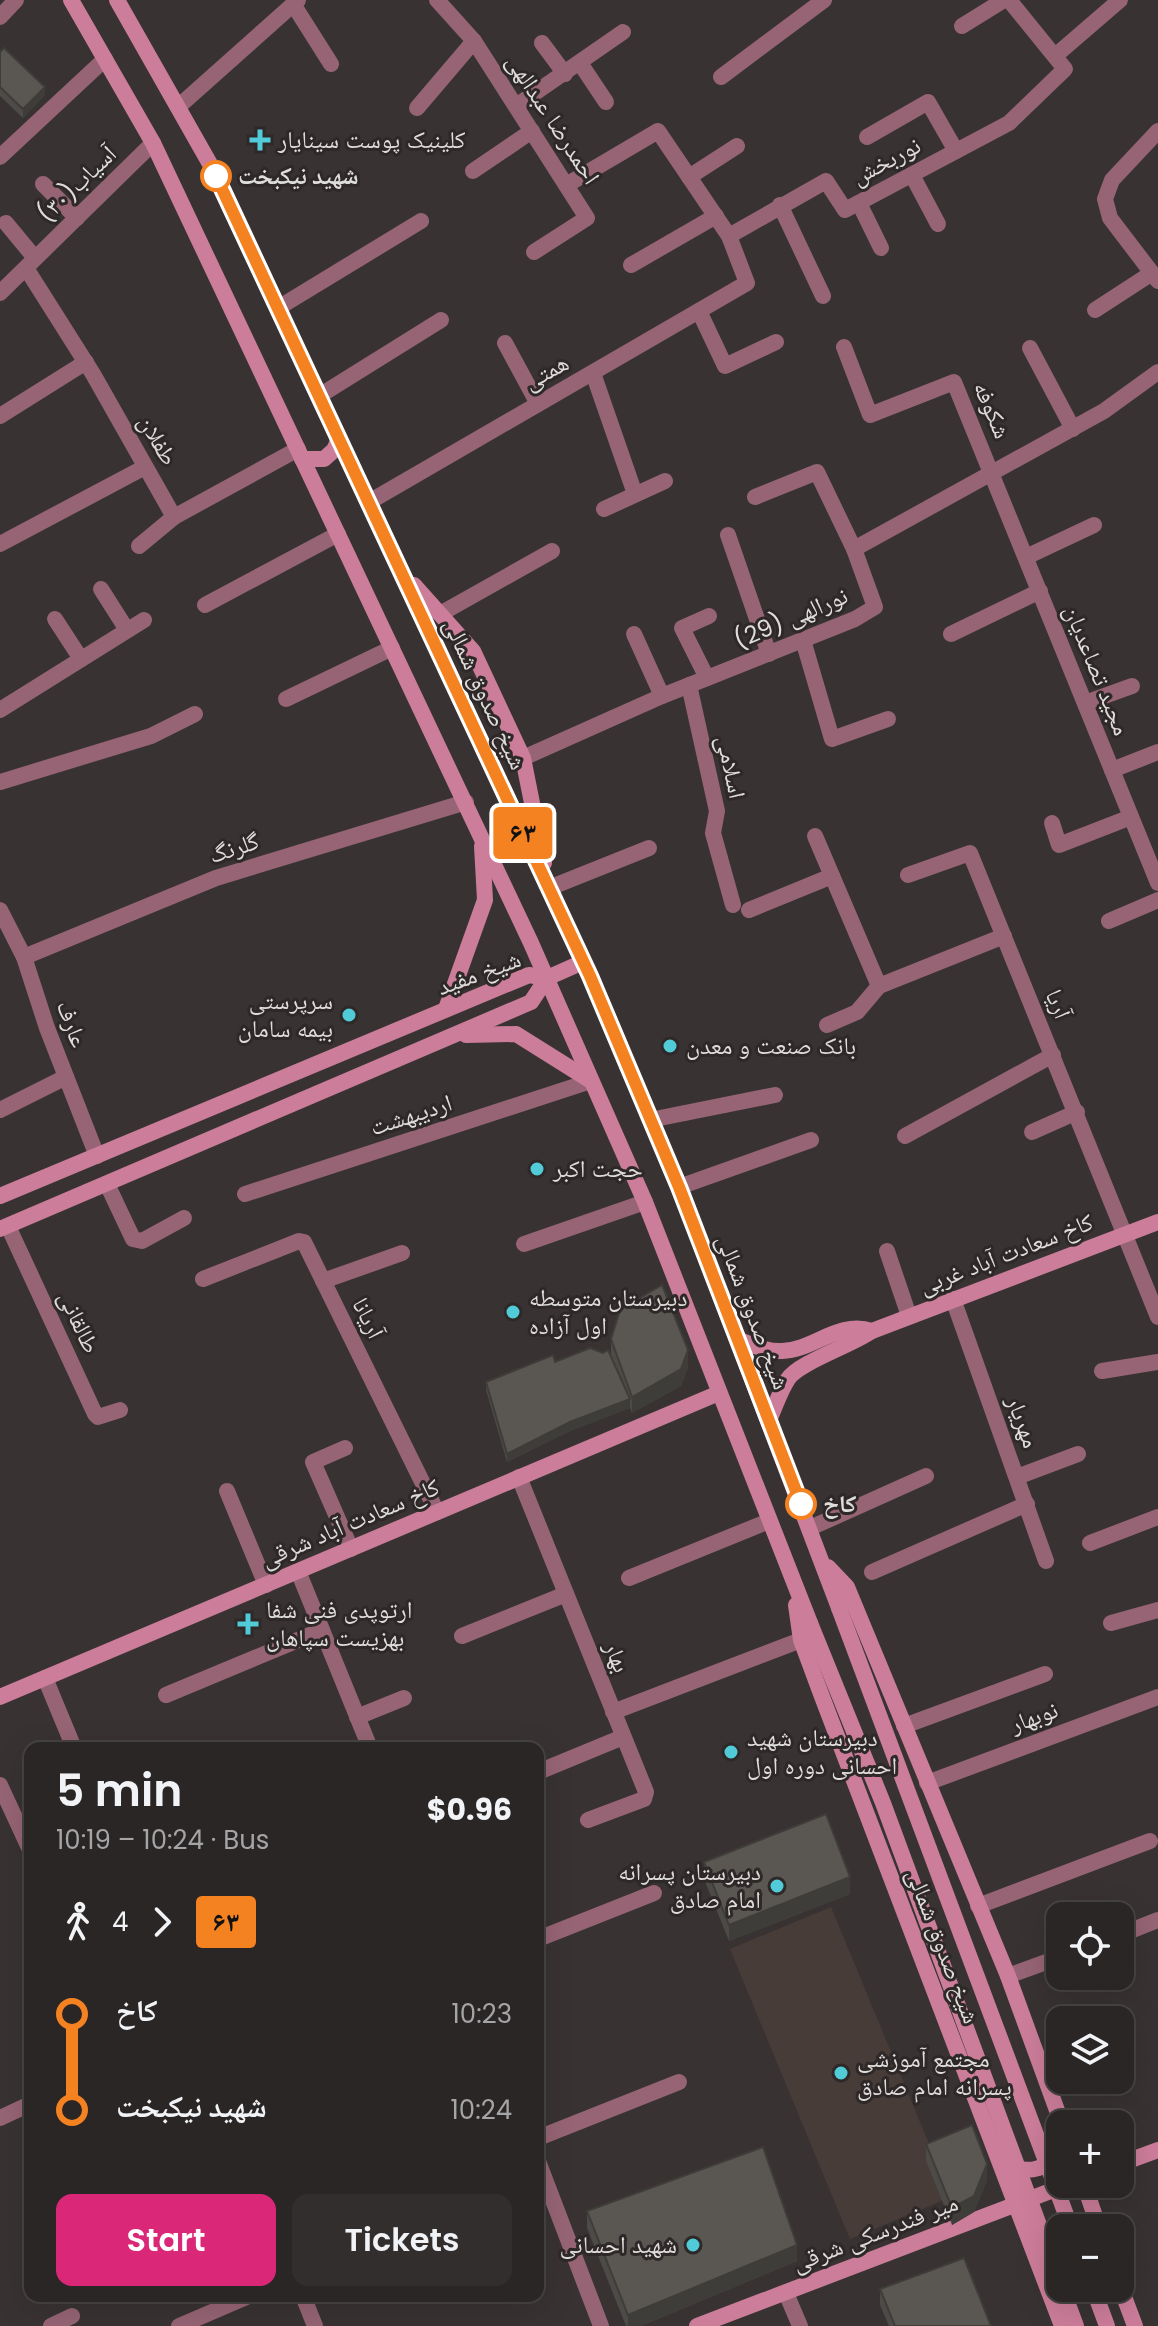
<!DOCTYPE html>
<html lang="en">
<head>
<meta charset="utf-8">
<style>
  body { margin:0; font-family:Poppins,"Noto Naskh Arabic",sans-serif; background:#322e2e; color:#f1f3f6; height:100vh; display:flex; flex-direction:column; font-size:30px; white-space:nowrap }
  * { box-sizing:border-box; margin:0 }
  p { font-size:26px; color:#a5a5a7 }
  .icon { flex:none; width:44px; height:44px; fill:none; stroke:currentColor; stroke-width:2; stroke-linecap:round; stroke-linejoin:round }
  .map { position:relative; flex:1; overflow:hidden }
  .panel { position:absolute; left:24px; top:1742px; width:520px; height:560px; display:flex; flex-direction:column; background:#2a2626; border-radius:16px; box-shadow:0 8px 32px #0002,0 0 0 2px #464343 }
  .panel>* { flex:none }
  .badge { padding:0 16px; border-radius:6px; font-size:28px; line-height:52px }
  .controls { position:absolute; left:1046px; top:1902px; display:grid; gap:16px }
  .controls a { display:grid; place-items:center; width:88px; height:88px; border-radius:16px; background:#2a2626; box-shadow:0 8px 32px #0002,0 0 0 2px #464343; font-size:40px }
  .map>.badge { position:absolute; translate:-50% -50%; box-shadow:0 0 0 4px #fff }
  .legs { display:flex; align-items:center; gap:12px; height:88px; padding:0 32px; font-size:26px }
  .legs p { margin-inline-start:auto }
  .summary { display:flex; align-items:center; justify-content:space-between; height:136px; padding:0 32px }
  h1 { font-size:44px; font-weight:600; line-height:60px }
  .primary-button { display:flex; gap:16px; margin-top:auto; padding:16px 32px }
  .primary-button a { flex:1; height:92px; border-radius:16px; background:#db2777; color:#fff; font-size:32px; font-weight:600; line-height:92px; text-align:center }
  .primary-button a+a { background:#322e2e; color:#f1f3f6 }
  ul { padding:0 32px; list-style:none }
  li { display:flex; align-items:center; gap:28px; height:96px; font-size:30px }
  li i { display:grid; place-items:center; width:12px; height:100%; margin:0 10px; background:currentColor }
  li i::after { content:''; width:20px; height:20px; margin:-10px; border:6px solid; border-radius:50%; background:#2a2626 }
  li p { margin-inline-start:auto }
  li:first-child i { background:linear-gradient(#0000 50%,currentColor 0) }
  li:last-child i { background:linear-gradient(currentColor 50%,#0000 0) }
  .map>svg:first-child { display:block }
  .built { fill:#483c39 }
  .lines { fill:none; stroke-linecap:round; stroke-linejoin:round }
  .street { stroke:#966475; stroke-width:16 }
  .secondary { stroke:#cc7d99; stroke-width:16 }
  .secondary-bridge { stroke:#cc7d99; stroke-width:16 }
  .wall { fill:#4d4b47 }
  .shaded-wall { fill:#3f3d3a }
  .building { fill:#5a5753; stroke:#3f3d3a; stroke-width:2 }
  .line-1-casing { stroke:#fff; stroke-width:18 }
  .line-1 { stroke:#f58220; stroke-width:12 }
  .poi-dot { fill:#52cbd9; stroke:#2e2928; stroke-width:3 }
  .stop-1-dot { fill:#fff; stroke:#f58220; stroke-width:4 }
  .labels { text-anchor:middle; stroke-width:6; stroke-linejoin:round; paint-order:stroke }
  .street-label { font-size:24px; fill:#dfdcdc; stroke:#2e2928 }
  .poi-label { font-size:24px; fill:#dfdcdc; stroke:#2e2928; text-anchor:start }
  .stop-label { font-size:24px; font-weight:bold; fill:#dfdcdc; stroke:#2e2928; text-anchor:start }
</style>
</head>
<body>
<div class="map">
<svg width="1158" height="2326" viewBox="0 0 1158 2326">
  <rect width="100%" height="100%" fill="#383332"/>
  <!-- built -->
  <path class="built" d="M831,1907L951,2197L850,2239L730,1949Z"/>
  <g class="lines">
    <!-- street -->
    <g class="street">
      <path d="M437,0L474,41L587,218L534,252"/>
      <path d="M293,4L331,64"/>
      <path d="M0,17L16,0"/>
      <path d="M962,26L1004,0"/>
      <path d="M542,43L565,74"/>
      <path d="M1055,56L1120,0"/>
      <path d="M580,63L606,102"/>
      <path d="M721,77L824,0"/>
      <path d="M516,106L623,32"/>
      <path d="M178,107L298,0"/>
      <path d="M417,108L474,41"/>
      <path d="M1158,131L1112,180L1105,199L1110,218L1158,281"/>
      <path d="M867,137L928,102L956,151"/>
      <path d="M0,157L105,59"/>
      <path d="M473,171L532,131"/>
      <path d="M912,175L938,224"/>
      <path d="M689,177L737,146"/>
      <path d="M43,184L77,218"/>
      <path d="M859,203L881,248"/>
      <path d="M780,205L823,296"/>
      <path d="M6,223L35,258"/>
      <path d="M729,236L826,181L845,210L1009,123L1065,69L1009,0"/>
      <path d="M631,265L716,216"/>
      <path d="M26,268L93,374L174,517L298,449"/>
      <path d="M0,293L153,143"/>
      <path d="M278,308L421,221"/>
      <path d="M1095,310L1152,273"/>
      <path d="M699,311L725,366L776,342"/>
      <path d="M505,343L538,404"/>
      <path d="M844,347L870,415L954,382L1158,883"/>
      <path d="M1030,348L1073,429"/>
      <path d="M593,373L635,494"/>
      <path d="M319,396L441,320"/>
      <path d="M0,416L86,362"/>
      <path d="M755,497L817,472L854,549"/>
      <path d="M369,502L747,283L729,236L658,131L568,184"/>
      <path d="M604,509L665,481"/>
      <path d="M728,535L769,654"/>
      <path d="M0,544L145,467"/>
      <path d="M139,546L174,517"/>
      <path d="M1026,557L1094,525"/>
      <path d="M101,589L127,630"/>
      <path d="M205,605L338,534"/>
      <path d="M440,614L552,551"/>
      <path d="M55,619L81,659"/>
      <path d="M634,634L662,696"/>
      <path d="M951,634L1040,591"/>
      <path d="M803,640L832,739L888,719"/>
      <path d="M707,678L682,628L709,616"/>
      <path d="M689,685L717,811L713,833L733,905"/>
      <path d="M286,699L392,648"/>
      <path d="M1085,703L1132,686"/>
      <path d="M0,710L144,620"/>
      <path d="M523,758L662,696L855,619L875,607L854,549L1104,411L1158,372"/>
      <path d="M1112,770L1158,752"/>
      <path d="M0,782L151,736L195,714"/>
      <path d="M1052,823L1059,845L1131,817"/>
      <path d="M815,836L879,986"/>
      <path d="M908,875L970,853L1158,1317"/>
      <path d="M549,888L649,848"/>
      <path d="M0,910L24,957L47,1028L97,1156"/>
      <path d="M749,910L832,876"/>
      <path d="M1109,921L1158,900"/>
      <path d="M24,957L216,878L466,802"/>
      <path d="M827,1025L857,1012L879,986L1004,936"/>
      <path d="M0,1110L66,1077"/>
      <path d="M650,1120L775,1095"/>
      <path d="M1032,1132L1077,1112"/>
      <path d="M905,1136L1053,1055"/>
      <path d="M107,1184L133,1239L142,1241L184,1218"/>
      <path d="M679,1187L811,1140"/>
      <path d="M245,1194L591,1081"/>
      <path d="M8,1226L95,1414L98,1417L120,1410"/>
      <path d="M524,1244L645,1202"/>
      <path d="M887,1251L909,1316"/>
      <path d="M203,1279L299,1241L304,1242L437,1512"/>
      <path d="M323,1281L402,1253"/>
      <path d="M953,1299L1046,1561"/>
      <path d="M1102,1371L1158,1362"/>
      <path d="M345,1448L313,1462L351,1549"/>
      <path d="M519,1477L646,1792L644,1799L588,1820"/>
      <path d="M1017,1477L1078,1454"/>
      <path d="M227,1491L266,1585"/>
      <path d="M810,1528L926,1476"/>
      <path d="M1090,1543L1158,1517"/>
      <path d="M298,1571L370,1748"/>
      <path d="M872,1572L1027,1504"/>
      <path d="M629,1578L769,1521"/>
      <path d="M1111,1623L1158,1610"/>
      <path d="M462,1636L566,1594"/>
      <path d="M45,1678L74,1748"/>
      <path d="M166,1695L322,1630"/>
      <path d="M613,1712L801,1640"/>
      <path d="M357,1717L404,1698"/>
      <path d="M904,1726L1045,1674"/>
      <path d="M543,1770L623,1737"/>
      <path d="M927,1783L1158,1697"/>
      <path d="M0,1785L30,1850"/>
      <path d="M978,1906L1150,1841"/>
      <path d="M1120,1935L1158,1920"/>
      <path d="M538,1939L654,1893"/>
      <path d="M1008,1976L1060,1957"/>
      <path d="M0,2118L30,2104"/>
      <path d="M538,2138L679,2082"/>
      <path d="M538,2161L601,2326"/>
      <path d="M786,2293L800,2326"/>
      <path d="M303,2296L315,2326"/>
      <path d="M51,2326L72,2316"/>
      <path d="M179,2326L249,2296"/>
    </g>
    <!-- secondary -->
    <g class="secondary">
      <path d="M71,0L153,143L531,943L645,1202L810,1623"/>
      <path d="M117,0L210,164L590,976L679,1187L839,1608"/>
      <path d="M302,459H324L334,450L339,439"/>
      <path d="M414,585L473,651L523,758L544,863"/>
      <path d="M547,978L583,962"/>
      <path d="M446,1009L485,900L482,846"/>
      <path d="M466,1035L516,1034L591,1081"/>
      <path d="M0,1196L529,975L547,978"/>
      <path d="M0,1229L531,1002L547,978"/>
      <path d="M739,1340C753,1345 767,1352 782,1351C814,1350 838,1320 872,1331"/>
      <path d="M769,1420C775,1407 780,1391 788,1379C798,1363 852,1345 872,1331L1158,1222"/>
      <path d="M828,1567L847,1587L1008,1976L1062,2124"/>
      <path d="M796,1605L801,1640L821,1694L1062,2326"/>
      <path d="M0,1697L719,1393"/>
      <path d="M1120,2164L1158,2150"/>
      <path d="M1009,2166C1030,2174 1049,2169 1060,2149"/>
      <path d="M1084,2184L1099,2228"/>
      <path d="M1038,2250C1050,2225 1071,2219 1095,2228"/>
      <path d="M1120,2286L1135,2326"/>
      <path d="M1062,2288L1076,2326"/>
      <path d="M1093,2288L1107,2326"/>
      <path d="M697,2326L1069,2184"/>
    </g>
    <!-- secondary-bridge -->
    <g class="secondary-bridge">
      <path d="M839,1608L1071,2228"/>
      <path d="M810,1623L883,1803L1060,2282"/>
    </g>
  </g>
  <!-- wall -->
  <g class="wall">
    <path d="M0,52L45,95L23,118L0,96Z"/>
    <path d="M611,1339L688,1367L681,1386L632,1413L630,1408L570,1431L507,1462L486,1390V1382L555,1362L603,1353L611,1356Z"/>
    <path d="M704,1862L850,1894L729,1941L704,1879Z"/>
    <path d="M926,2144L987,2180L974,2212L952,2225L926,2161Z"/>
    <path d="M587,2211L797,2261L641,2326H626L587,2228Z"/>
    <path d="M880,2289L991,2326H889L880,2305Z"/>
  </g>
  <!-- shaded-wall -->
  <g class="shaded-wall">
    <path d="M45,87V95L23,118V109Z"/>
    <path d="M688,1350V1367L681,1386L632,1413V1397Z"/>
    <path d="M630,1399V1408L570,1431L507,1462V1454L570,1422Z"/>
    <path d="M850,1877V1894L729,1941V1925Z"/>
    <path d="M987,2164V2180L974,2212L952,2225V2208Z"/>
    <path d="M797,2245V2261L641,2326H628V2315Z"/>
  </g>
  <!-- building -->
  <g class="building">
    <path d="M4,48L45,87L23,109L0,87V52Z"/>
    <path d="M662,1285L688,1350L681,1369L632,1397L611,1339L620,1310Z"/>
    <path d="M590,1348L603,1353L608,1350L630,1399L570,1422L507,1454L486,1382L553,1355L555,1362Z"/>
    <path d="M826,1814L850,1877L729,1925L704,1862Z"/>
    <path d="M972,2125L987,2164L974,2196L952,2208L926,2144Z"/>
    <path d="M763,2147L797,2245L628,2315L587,2211Z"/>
    <path d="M964,2258L991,2326H895L880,2289Z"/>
  </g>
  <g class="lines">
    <defs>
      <path id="line-1" d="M216,176L590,976L679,1187L801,1504"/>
    </defs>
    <!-- line-1 casing -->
    <use href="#line-1" class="line-1-casing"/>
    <!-- line-1 -->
    <use href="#line-1" class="line-1"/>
  </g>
  <!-- markers -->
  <g class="poi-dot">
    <path d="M256 128h8v8h8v8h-8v8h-8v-8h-8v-8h8z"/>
    <circle cx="349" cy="1015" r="8"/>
    <circle cx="670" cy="1046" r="8"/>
    <circle cx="537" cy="1169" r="8"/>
    <circle cx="513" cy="1312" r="8"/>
    <path d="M244 1612h8v8h8v8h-8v8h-8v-8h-8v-8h8z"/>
    <circle cx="731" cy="1752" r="8"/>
    <circle cx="777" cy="1886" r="8"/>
    <circle cx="841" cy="2073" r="8"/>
    <circle cx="693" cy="2245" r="8"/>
  </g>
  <g class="stop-1-dot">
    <circle cx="216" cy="176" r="14"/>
    <circle cx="801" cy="1504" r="14"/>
  </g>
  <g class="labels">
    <!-- street labels -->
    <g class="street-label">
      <text transform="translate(553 119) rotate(57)" y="8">احمدرضا عبدالهی</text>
      <text transform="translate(886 161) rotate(-28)" y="8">نوربخش</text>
      <text transform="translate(77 184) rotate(-44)" y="8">آسیاب(۳۰)</text>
      <text transform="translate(546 372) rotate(-29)" y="8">همتی</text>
      <text transform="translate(992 410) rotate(67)" y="8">شکوفه</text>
      <text transform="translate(158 440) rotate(60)" y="8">طفلان</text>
      <text transform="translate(791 618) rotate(-23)" y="8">نورالهی (29)</text>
      <text transform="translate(1097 670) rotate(68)" y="8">مجید تصاعدیان</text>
      <text transform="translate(485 694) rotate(65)" y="8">شیخ صدوق شمالی</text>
      <text transform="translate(731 767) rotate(78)" y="8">اسلامی</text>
      <text transform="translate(234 848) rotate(-18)" y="8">گلرنگ</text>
      <text transform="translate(479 973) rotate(-20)" y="8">شیخ مفید</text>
      <text transform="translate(1058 1004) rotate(68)" y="8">آریا</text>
      <text transform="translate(72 1024) rotate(70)" y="8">عارف</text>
      <text transform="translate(411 1115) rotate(-18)" y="8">اردیبهشت</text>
      <text transform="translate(1006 1254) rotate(-21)" y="8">کاخ سعادت آباد غربی</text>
      <text transform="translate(753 1312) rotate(69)" y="8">شیخ صدوق شمالی</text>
      <text transform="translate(368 1318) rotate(64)" y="8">آریانا</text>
      <text transform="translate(79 1322) rotate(65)" y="8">طالقانی</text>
      <text transform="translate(1023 1422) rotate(70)" y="8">مهریار</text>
      <text transform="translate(350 1523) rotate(-23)" y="8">کاخ سعادت آباد شرقی</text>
      <text transform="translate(617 1657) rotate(68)" y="8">بهار</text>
      <text transform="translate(1034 1717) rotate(-20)" y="8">نوبهار</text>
      <text transform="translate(943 1946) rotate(69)" y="8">شیخ صدوق شمالی</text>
      <text transform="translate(875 2233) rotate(-21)" y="8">میر فندرسکی شرقی</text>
    </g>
    <!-- poi labels -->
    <g class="poi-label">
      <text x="278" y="148">کلینیک پوست سینایار</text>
      <text x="333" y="1009" text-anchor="end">سرپرستی<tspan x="333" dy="28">بیمه سامان</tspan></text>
      <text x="686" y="1054">بانک صنعت و معدن</text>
      <text x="553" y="1177">حجت اکبر</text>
      <text x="529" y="1306">دبیرستان متوسطه<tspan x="529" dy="28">اول آزاده</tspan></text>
      <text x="266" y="1618">ارتوپدی فنی شفا<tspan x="266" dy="28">بهزیست سپاهان</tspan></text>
      <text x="747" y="1746">دبیرستان شهید<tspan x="747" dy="28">احسانى دوره اول</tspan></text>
      <text x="761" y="1880" text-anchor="end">دبیرستان پسرانه<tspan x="761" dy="28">امام صادق</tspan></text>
      <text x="857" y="2067">مجتمع آموزشی<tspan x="857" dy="28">پسرانه امام صادق</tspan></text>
      <text x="677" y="2253" text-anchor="end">شهید احسانی</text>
    </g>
    <!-- stop labels -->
    <g class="stop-label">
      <text x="238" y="184">شهید نیکبخت</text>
      <text x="823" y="1512">کاخ</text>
    </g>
  </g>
</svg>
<div class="controls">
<a><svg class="icon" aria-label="locate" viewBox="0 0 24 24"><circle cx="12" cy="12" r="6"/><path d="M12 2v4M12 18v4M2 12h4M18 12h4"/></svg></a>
<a><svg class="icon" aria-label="layers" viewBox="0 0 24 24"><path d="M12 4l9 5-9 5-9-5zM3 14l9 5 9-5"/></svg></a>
<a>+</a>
<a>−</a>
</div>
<b class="badge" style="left:523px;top:833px;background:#f58220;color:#111">۶۳</b>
<section class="panel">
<div class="summary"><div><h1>5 min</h1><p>10:19 – 10:24 · Bus</p></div><b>$0.96</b></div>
<div class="legs"><svg class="icon" aria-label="walk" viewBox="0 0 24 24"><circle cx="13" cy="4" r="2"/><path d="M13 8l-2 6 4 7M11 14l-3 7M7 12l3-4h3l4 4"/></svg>4<svg class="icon" aria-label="forward" viewBox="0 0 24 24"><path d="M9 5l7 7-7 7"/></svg><b class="badge" style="background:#f58220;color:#111">۶۳</b></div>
<ul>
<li><i style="color:#f58220"></i><b>کاخ</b><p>10:23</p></li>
<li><i style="color:#f58220"></i><b>شهید نیکبخت</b><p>10:24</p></li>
</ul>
<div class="primary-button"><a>Start</a><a>Tickets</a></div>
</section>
</div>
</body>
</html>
